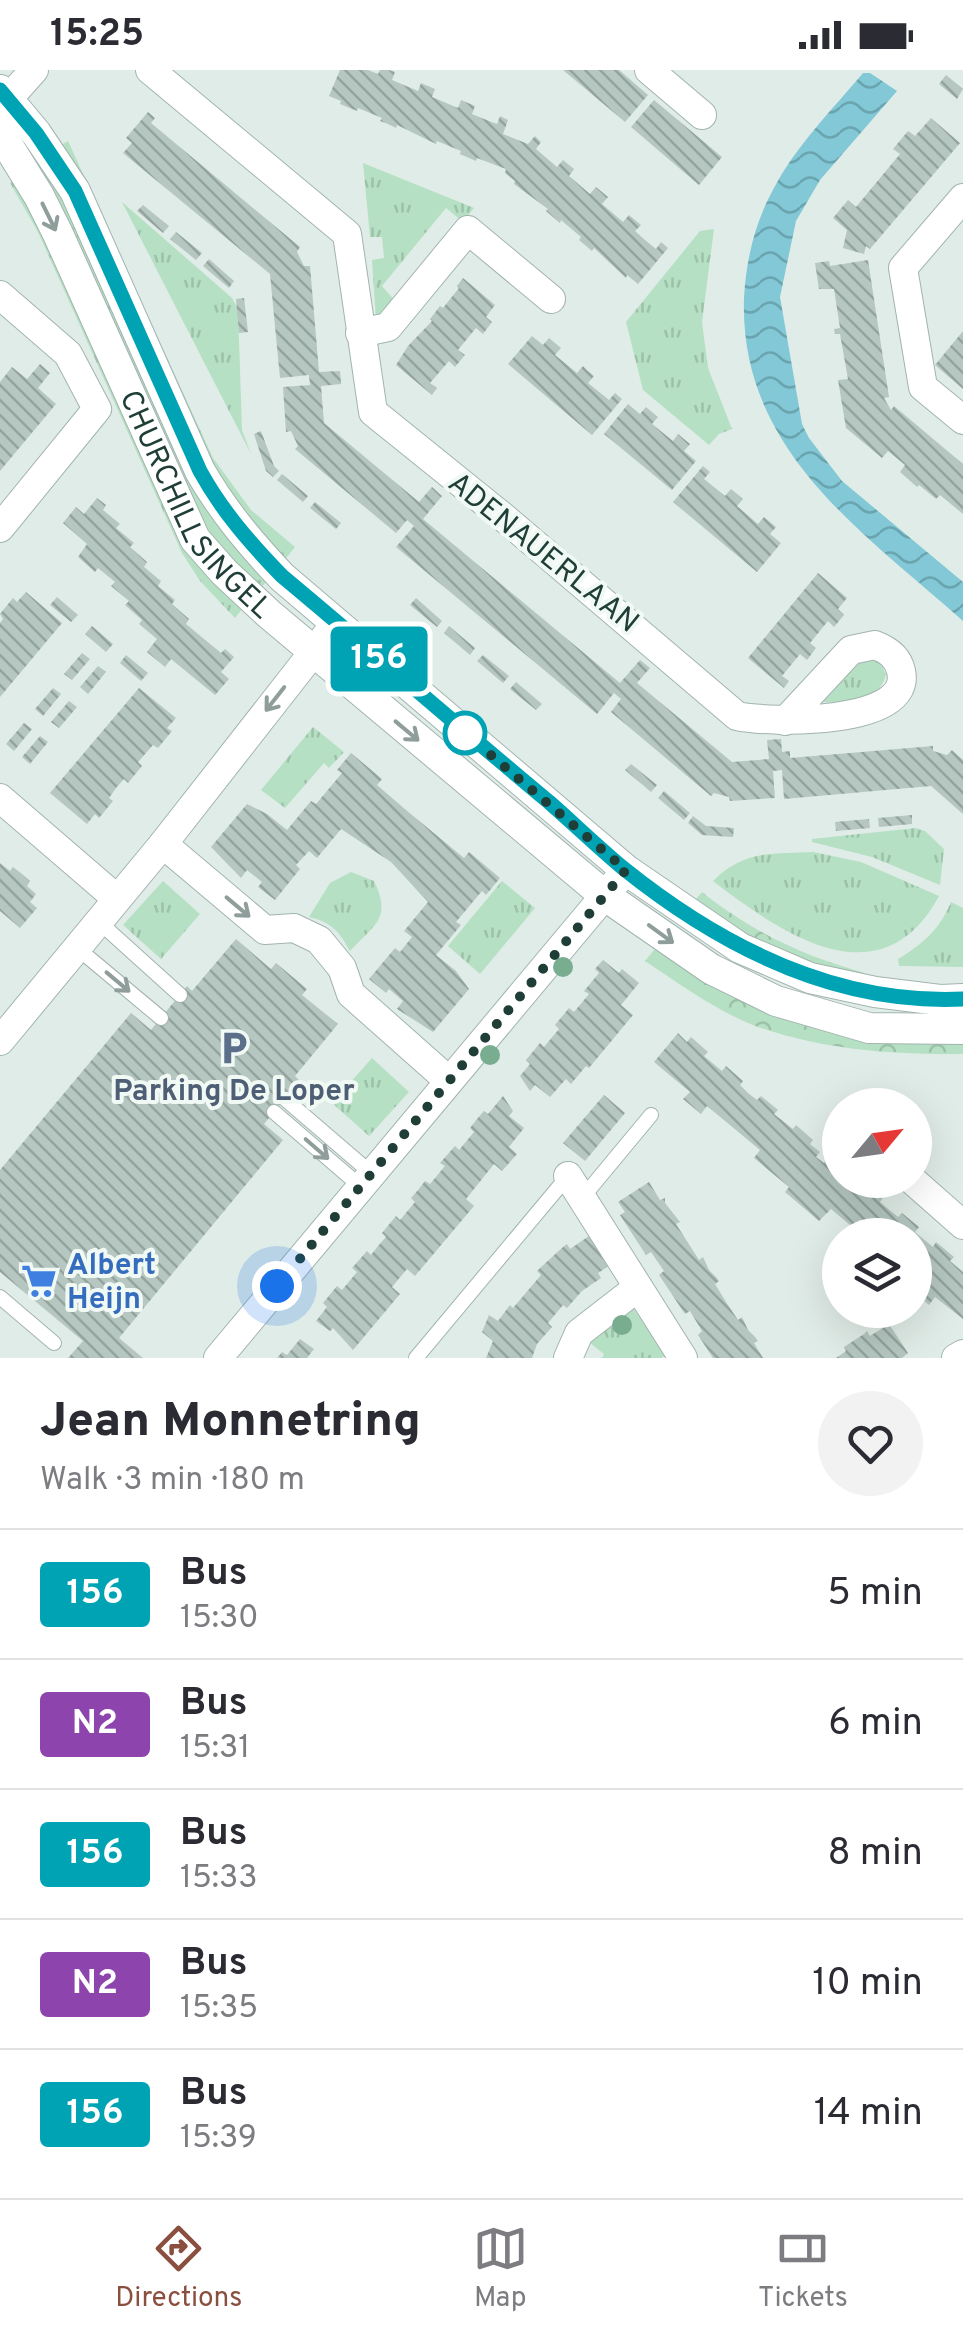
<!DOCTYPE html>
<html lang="en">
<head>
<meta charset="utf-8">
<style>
  body { margin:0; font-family:Overpass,sans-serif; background:#f2f2f3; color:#2b2b33; height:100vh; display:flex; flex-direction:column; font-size:38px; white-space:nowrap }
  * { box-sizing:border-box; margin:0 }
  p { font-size:32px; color:#7c7c81 }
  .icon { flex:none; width:55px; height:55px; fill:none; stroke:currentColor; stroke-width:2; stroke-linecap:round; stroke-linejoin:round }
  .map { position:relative; height:1288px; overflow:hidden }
  .details { display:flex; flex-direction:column; background:#fff; flex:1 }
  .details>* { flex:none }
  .badge { padding:0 20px; border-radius:8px; font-size:35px; line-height:65px }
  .needle { width:65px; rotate:61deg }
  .controls { position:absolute; left:822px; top:1018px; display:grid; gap:20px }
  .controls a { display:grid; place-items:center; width:110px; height:110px; border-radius:50%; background:#fff; box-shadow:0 10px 40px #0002; font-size:50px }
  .you { position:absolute; width:50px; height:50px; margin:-25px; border:8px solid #fff; border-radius:50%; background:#1a73e8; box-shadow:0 0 0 15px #1a73e833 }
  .map>.badge { position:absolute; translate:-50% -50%; box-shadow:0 0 0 5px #fff }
  .round { display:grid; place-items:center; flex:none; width:105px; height:105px; border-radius:52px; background:#f2f2f3 }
  .summary { display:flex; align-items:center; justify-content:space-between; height:170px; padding:0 40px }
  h1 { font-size:48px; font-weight:800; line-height:75px }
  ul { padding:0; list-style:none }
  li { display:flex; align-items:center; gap:30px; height:130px; padding:0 40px; border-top:2px solid #e1e1e2 }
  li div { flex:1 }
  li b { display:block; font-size:38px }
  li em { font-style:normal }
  li .badge { min-width:110px; font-weight:700; text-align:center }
  .status { display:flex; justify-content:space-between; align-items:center; height:70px; padding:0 50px; background:#fff; direction:ltr }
  .status svg { height:28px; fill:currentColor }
  .tabs { display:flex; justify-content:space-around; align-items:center; height:140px; border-top:2px solid #e1e1e2; background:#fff; font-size:28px; color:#7c7c81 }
  .tabs a { display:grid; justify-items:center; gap:5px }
  .tabs .current { color:#8a4f3e }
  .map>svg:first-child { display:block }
  .grass { fill:url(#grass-tufts) }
  .forest { fill:url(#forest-crowns) }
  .water { fill:url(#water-waves) }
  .building { fill:url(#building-back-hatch) }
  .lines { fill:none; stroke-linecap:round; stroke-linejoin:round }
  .service-casing { stroke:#a2b4af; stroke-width:16 }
  .minor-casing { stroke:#a2b4af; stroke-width:30 }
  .tertiary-casing { stroke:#a2b4af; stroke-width:32 }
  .service { stroke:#fff; stroke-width:14 }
  .minor { stroke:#fff; stroke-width:28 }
  .tertiary { stroke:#fff; stroke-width:30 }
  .tree { fill:#79ad90 }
  .oneway { stroke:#8f9e9b }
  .line-casing { stroke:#fff; stroke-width:22 }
  .line { stroke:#00a3b4; stroke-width:15 }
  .walk { stroke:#1f3e37; stroke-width:10; stroke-dasharray:0 18 }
  .stop-dot { fill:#fff; stroke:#00a3b4; stroke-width:5 }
  .labels { text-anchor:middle; stroke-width:8; stroke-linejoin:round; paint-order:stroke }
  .street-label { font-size:30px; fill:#1f3e37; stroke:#f1f9f5 }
  .service-label { font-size:30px; font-weight:bold; fill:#4e5e75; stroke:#f1f9f5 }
  .shop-label { font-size:30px; font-weight:bold; fill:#366cbe; stroke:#f1f9f5; text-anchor:start }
</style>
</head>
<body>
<div class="status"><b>15:25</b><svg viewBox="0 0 49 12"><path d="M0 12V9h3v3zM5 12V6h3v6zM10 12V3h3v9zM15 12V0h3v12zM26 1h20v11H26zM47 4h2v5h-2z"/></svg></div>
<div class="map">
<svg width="963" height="1288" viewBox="0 0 963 1288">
  <defs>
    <pattern id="grass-tufts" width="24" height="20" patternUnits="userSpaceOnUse" patternTransform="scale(2.5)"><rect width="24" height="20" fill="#b6e0c3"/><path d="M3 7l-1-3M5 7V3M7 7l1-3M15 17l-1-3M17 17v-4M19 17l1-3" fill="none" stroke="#9cc1a8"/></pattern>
    <pattern id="forest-crowns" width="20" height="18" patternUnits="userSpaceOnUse" patternTransform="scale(2.5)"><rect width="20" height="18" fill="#b6e0c3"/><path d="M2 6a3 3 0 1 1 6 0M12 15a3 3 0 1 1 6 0" fill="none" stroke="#9cc1a8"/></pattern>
    <pattern id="water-waves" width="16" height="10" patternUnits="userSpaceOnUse" patternTransform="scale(2.5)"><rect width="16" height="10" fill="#82c8d7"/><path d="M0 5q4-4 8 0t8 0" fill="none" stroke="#6aa4af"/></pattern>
    <pattern id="building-back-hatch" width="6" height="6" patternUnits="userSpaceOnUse" patternTransform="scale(2.5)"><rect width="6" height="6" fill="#b5c7c0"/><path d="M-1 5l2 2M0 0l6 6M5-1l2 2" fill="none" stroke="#93a39d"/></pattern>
  </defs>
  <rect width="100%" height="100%" fill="#e0ece7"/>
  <!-- grass -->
  <g class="grass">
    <path d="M68,71L213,388L251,440L295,477L282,493L240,449L58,77Z"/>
    <path d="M45,87L271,506L260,519L213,469L184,426L32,97Z"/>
    <path d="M363,93L474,138L463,152L446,138L382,216L396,232L376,249L372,190L384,188L382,167H370Z"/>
    <path d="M18,107L243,538L235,548L200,511L182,483L38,162L10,113Z"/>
    <path d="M122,132L232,228L238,239L242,360L251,384Z"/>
    <path d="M714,159L702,252L708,298L732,359L719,364L709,375L643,320L626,252L700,161Z"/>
    <path d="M868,588L878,589L886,604C880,633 842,635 818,631L844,598Z"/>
    <path d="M313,657L344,682L329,698L324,693L285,738L261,720Z"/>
    <path d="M916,758L925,761L944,779L940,815L872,787L812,772V769Z"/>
    <path d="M813,782L861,792L939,826C881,933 782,864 713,811C744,780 772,784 813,782Z"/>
    <path d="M351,802L374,811C392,849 375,854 350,881C339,861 331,852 309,847L330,813Z"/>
    <path d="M163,811L200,844L161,889L123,855Z"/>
    <path d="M502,811L535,838L480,904L448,876Z"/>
    <path d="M951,832L963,838V897L899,896L898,889C923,874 940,859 951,832Z"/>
    <path d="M372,988L409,1022L369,1066L332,1033Z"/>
    <path d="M633,1238L666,1285L661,1288H602L604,1284L590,1273Z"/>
  </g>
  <!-- forest -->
  <g class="forest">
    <path d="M702,822C752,862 804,886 865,903V913L775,887L691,835Z"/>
    <path d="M658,875L716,912L963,969V984C894,985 824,980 758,957C718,942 681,915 645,891Z"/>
  </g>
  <!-- water -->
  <path class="water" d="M863,3H870L897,21L820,110L796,151L780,227L802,354L809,368L842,411L963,512V551C862,461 739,380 744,228C746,190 755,152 774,118C796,76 832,40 863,3Z"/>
  <!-- building -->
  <g class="building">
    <path d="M340,0H368L378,4L380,0H389L395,2L392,10L418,21L421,13L435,19L432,27L458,38L461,30L475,36L472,44L484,49L497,54L500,46L508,50L503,64L528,74L535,66L541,72L536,79L557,97L563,90L574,99L569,106L590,124L596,117L608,127L602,134L623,152L629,145L641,155L635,161L645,170L656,179L661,172L668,178L638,214L627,205L626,208L594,178L592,181L579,170L581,167L561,150L560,153L546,141L548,139L514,114L515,111L505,103L506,99L477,88L476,91L460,84L461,81L437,71L436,74L397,55L396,58L388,54L380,51L382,48L358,38L357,41L340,34L341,31L329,26Z"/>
    <path d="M563,0H619L648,25L625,52Z"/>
    <path d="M946,5L963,19L957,29L939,14Z"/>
    <path d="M654,30L722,87L699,115L631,57Z"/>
    <path d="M148,42L155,48L151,53L300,177L297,182L304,196H310L319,302L340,301L341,314L321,316L324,353L419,432L432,417L442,426L423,449L620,613L640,590L650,598L637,613L732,692L769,689L767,670L781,669L782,682L790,681V688L933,676V681L947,685L952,680L963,690V744L931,716L784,729L782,700L773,701L775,728L730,731L729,727L714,723L711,726L611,642L621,629L614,623L597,644L396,477L414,456L407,450L396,463L295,379L298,376L291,361L286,362L283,317L310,315L309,305L280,308L270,204L123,83L132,73L126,68Z"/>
    <path d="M931,48L960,73L870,179L866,176L864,184L843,178L847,160L833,148L848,130L856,137L900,84L893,79L908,61L915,66Z"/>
    <path d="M143,135L169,156L163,163L137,141Z"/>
    <path d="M176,162L202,183L196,190L170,169Z"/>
    <path d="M209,189L234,211L229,218L203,196Z"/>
    <path d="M868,190L889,327L884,328L891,340L894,336L963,394V444L940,425L936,429L919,415L917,417L900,402L905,395L888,381L882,388L846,358L838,310L848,309L840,264H835L834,259L840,258L834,219H819L815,193L829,191L830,196Z"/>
    <path d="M463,208L495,235L486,247L492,252L483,264L476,258L458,280L465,285L455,297L449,291L430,313L437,318L432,325L396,295L408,276L432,251L430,249L440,236L443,238L459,218L457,216Z"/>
    <path d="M244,228L248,262L239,263L236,229Z"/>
    <path d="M963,261V319L935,295Z"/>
    <path d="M532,266L543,275L549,268L561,278L555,285L577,303L583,296L588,301L594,306L588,313L609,330L615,323L622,329L592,365L508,294Z"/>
    <path d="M40,294L50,303L38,318L56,334L0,401V312L12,297L27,309Z"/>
    <path d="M628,334L640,344L646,337L658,347L652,354L673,371L678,364L690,374L684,381L696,391L672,420L604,364Z"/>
    <path d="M261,361L274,396L279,401L273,407L266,401L254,364Z"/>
    <path d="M703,396L710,402L704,409L714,417L725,426L731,419L743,429L737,436L758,454L764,447L776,457L770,464L781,473L757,502L673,432Z"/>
    <path d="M282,404L308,426L303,432L277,410Z"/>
    <path d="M97,428L106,435L103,440L120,454L116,458L134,473L130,477L147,492L144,497L161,511L158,516L175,530L172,534L189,549L186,554L221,583L225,579L234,587L221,602L229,609L215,625L171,589L165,597L147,582L157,569L139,554L142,550L125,535L129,531L111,516L115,512L98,498L95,502L78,487L87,474L63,453L76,437L84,444Z"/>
    <path d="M315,432L341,453L336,459L310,438Z"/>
    <path d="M818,503L847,528L838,539L844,545L834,557L828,551L810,573L816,578L807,590L800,584L782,606L789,611L784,618L748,588Z"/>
    <path d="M26,522L62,553L0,627V553L3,549L0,544L13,528L17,532Z"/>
    <path d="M57,527L78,545L71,552L50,535Z"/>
    <path d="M416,528L442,551L437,557L410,535Z"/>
    <path d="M92,556L113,574L106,582L85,564Z"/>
    <path d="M449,556L475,578L470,585L444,563Z"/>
    <path d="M82,583L90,589L72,610L64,604Z"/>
    <path d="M126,585L148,603L141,611L120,593Z"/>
    <path d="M483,585L509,606L503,613L477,591Z"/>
    <path d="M98,596L106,602L88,624L80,617Z"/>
    <path d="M516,612L542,634L536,640L510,619Z"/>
    <path d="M53,618L61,624L43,646L35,639Z"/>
    <path d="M139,618L176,648L167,658L172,661L158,678L153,675L138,692L142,696L128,713L124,709L116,718L109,728L113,731L99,748L95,744L87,754L50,723Z"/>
    <path d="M69,631L77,637L59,658L51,652Z"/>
    <path d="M24,653L32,659L14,681L6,674Z"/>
    <path d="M40,666L48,672L30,694L22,687Z"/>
    <path d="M351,683L382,709L377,715L406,740L464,788L469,782L500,808L486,825L482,821L456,852L461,855L436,885L456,901L469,919L433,962L397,939L403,931L389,919L386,923L369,909L395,878L400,882L412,867L404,861L428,832L391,792L341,759L317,788L309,781L296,795L300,799L275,830L258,817L262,812L247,800L241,808L211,777L247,734L267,744L287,760L311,731L316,734L342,703L337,700Z"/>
    <path d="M631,694L657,715L651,722L625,700Z"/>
    <path d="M664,721L690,743L684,750L658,728Z"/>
    <path d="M912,745V754L879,757L878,748Z"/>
    <path d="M693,746L706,756L734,758L733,767L702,765L688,753Z"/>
    <path d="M869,749L870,758L836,761L835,752Z"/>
    <path d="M0,793L10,801L13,797L22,804L30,811L27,816L36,824L30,832L37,838L20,858L0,841Z"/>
    <path d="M236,869L271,899L276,893L307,919L302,925L338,954L295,1006L300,1011L264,1054L283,1070L119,1268L143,1288H68L83,1271L0,1202V1100L131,943L151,960L187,916L192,921Z"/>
    <path d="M603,890L619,903L622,899L639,913L621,935L633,945L589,998L586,996L571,1014L566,1009L550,1027L535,1015L530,1021L520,1006L530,994L526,990L540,973L544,977L559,959L555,955L569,938L574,942L589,924L584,921L599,903L595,899Z"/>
    <path d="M678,963L687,972L691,967L708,982L704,986L722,1001L726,996L743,1011L740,1015L748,1023L757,1030L761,1026L778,1040L774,1044L793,1059L796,1055L813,1070L810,1074L820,1082L816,1087L824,1093L828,1089L840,1099V1110L849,1114L853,1110L863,1118L866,1114L883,1128L880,1132L898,1147L902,1143L919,1157L915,1162L933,1177L936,1172L954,1187L950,1191L963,1202V1249L935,1227L929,1235L915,1223V1165H862L831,1139L819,1151L785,1122L789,1117L754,1088L760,1080L707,1036L701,1044L683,1029L690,1022L654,992Z"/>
    <path d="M604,1025L625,1043L585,1091L563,1073Z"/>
    <path d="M503,1026L513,1041L509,1046L524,1058L509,1077L517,1084L502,1101L494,1094L466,1129L474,1136L415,1206L407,1199L392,1217L400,1224L353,1280L333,1258L330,1261L316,1251L327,1237L323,1233L337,1216L342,1220L357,1202L352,1198L367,1181L371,1185L378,1176L386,1167L382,1163L396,1146L400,1150L415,1132L411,1128L418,1120L425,1111L430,1114L445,1096L440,1093L455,1076L459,1080L474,1062L470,1058L477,1049L484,1041L488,1044Z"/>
    <path d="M649,1112L660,1130L665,1128V1133L680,1152L676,1154L699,1190L703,1187L709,1200L716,1207L719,1211L715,1214L726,1232L738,1250L742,1247L748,1260L755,1267L758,1271L754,1273L763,1288H713L698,1265L702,1261L690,1241L685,1244L659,1205L664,1201L651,1182L646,1185L620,1145L625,1142L618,1132Z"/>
    <path d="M589,1166L609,1196L598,1203L601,1208L582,1221L567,1238L563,1235L548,1253L552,1257L537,1274L532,1288H486L493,1271L482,1262L489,1245L498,1251L510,1235L513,1238L541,1205L537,1201L540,1198L563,1177L567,1174L570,1179Z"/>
    <path d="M889,1254L908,1283L902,1288H836L846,1281L844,1277L864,1264L867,1261L870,1266Z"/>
    <path d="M300,1269L314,1279L307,1288H277L282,1282L287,1285Z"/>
  </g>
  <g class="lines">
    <defs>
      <g id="service">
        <path d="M98,851L180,925"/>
        <path d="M76,877L161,948"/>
        <path d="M285,1029L371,1103"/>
        <path d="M274,1042L360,1116"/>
        <path d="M583,1127L651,1045"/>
        <path d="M0,1227L54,1273"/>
        <path d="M416,1288L568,1106"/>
      </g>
      <g id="minor">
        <path d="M150,0L347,164L373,342L502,446L737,646C769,653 914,656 901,601C898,587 888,580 875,575L851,580L785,651"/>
        <path d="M649,0L702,45"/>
        <path d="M0,38L34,0"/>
        <path d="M963,128L903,198L923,317L963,350"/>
        <path d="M0,225L68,284L97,339L0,458"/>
        <path d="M360,263L388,257L468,160L551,229"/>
        <path d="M0,728L116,828"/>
        <path d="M163,774L265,860L294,858L319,870L342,898L351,924L448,1010"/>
        <path d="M0,971L163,774L336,553"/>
        <path d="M568,1106L683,1288"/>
        <path d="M912,1110L963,1155"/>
        <path d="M218,1288L626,800"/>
        <path d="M568,1288L579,1263L637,1218"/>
        <path d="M956,1288L963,1284"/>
      </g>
      <g id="tertiary">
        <path d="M0,20L36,63L75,121L200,401C223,441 250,473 282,507L626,800L740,878L810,908L875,922L940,930L963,929"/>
        <path id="s1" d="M0,63L39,126L58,164L195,469L224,502L269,544L604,825L711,899L776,931L869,958L963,959"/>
      </g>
    </defs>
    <!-- service casing -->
    <use href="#service" class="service-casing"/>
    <!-- minor casing -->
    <use href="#minor" class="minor-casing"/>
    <!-- tertiary casing -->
    <use href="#tertiary" class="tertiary-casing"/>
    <!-- service -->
    <use href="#service" class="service"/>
    <!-- minor -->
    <use href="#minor" class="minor"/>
    <!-- tertiary -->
    <use href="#tertiary" class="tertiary"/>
  </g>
  <!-- trees -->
  <g class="tree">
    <circle cx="563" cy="897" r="10"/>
    <circle cx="490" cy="985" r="10"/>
    <circle cx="622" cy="1255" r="10"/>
  </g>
  <!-- one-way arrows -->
  <defs><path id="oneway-shaft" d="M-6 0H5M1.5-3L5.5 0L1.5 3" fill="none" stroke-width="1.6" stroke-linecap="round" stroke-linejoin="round" transform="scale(2.5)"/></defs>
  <g class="oneway">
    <use href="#oneway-shaft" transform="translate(49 147) rotate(64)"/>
    <use href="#oneway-shaft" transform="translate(275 629) rotate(128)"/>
    <use href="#oneway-shaft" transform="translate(407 661) rotate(40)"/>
    <use href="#oneway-shaft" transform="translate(238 837) rotate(40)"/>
    <use href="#oneway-shaft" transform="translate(661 864) rotate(36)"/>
    <use href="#oneway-shaft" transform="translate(118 912) rotate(40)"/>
    <use href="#oneway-shaft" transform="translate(317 1079) rotate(41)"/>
  </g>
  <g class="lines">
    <defs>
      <path id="line" d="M0,20L36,63L75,121L200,401C222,441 250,473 282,506C372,581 460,658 549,732C574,754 598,777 623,798C720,876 836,935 963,929"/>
    </defs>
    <!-- line casing -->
    <use href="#line" class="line-casing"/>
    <!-- line -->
    <use href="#line" class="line"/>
    <!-- walk -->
    <path class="walk" d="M277,1216L626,800L465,663"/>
  </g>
  <!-- icons -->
  <defs>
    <symbol id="parking-bare" viewBox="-9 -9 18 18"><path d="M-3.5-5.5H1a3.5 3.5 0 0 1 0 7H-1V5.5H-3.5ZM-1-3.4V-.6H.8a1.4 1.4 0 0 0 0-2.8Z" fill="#5c6f8a" stroke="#f1f9f5" stroke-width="2.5" paint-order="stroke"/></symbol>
    <symbol id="supermarket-bare" viewBox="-9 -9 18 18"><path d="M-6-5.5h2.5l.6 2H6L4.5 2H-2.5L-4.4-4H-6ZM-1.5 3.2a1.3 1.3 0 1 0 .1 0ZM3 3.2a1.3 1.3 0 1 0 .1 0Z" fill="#3f7fe0" stroke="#f1f9f5" stroke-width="2.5" paint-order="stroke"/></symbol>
  </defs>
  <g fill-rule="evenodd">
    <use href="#parking-bare" x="209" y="953" width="50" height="50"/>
    <use href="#supermarket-bare" x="14" y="1186" width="50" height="50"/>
  </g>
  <!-- markers -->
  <circle class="stop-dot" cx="465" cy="663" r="20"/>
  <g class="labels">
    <!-- street labels -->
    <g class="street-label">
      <text dy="10" stroke="none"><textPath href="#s1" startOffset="422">CHURCHILLSINGEL</textPath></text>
      <text transform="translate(544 482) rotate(39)" y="10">ADENAUERLAAN</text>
    </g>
    <!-- service labels -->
    <g class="service-label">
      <text x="234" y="1030">Parking De Loper</text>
    </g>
    <!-- shop labels -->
    <g class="shop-label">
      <text x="67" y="1204">Albert<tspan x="67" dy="34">Heijn</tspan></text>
    </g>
  </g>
</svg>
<div class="controls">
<a><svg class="needle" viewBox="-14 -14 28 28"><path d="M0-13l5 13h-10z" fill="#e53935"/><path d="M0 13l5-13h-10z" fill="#7c7c81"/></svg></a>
<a><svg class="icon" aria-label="layers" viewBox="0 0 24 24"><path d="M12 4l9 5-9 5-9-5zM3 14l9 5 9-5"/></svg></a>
</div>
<div class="you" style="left:277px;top:1216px"></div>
<b class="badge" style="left:379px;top:589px;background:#00a3b4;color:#fff">156</b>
</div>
<section class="details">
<div class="summary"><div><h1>Jean Monnetring</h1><p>Walk · 3 min · 180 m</p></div><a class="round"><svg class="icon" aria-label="heart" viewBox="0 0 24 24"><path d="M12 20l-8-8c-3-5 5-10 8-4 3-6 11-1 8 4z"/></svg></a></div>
<ul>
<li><span class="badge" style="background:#00a3b4;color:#fff">156</span><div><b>Bus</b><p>15:30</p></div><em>5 min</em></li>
<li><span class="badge" style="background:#8e44ad;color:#fff">N2</span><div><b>Bus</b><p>15:31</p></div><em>6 min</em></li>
<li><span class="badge" style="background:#00a3b4;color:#fff">156</span><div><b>Bus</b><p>15:33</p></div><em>8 min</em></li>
<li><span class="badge" style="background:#8e44ad;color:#fff">N2</span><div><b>Bus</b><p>15:35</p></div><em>10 min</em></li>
<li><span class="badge" style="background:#00a3b4;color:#fff">156</span><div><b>Bus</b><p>15:39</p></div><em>14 min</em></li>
</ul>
</section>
<nav class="tabs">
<a class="current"><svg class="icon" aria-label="directions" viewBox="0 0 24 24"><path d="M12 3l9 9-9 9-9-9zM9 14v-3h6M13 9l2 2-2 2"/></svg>Directions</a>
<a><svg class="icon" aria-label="map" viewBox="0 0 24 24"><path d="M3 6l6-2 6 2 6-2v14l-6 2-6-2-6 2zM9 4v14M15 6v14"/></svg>Map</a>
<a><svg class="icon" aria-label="tickets" viewBox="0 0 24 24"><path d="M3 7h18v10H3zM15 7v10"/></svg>Tickets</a>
</nav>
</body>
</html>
